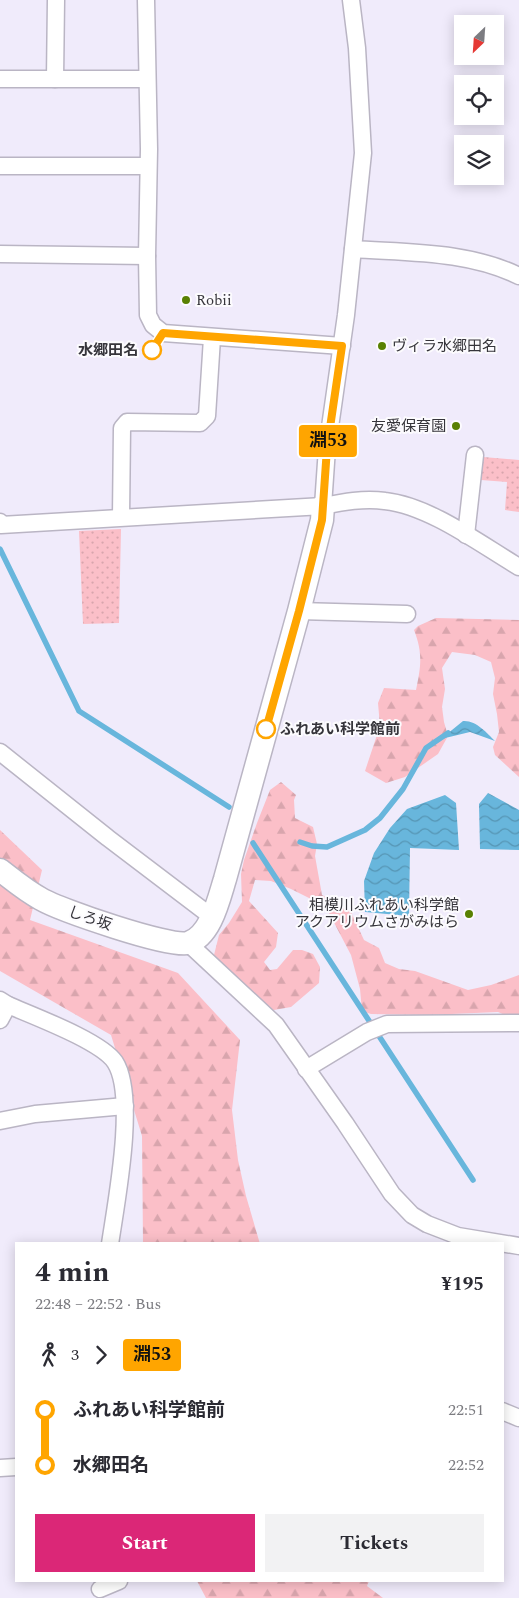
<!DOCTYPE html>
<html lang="en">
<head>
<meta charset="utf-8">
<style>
  body { margin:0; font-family:Spectral,"Noto Sans JP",serif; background:#f2f2f3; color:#2b2b33; height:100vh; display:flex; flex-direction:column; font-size:19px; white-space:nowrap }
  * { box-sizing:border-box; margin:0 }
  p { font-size:16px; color:#7c7c81 }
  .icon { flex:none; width:28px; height:28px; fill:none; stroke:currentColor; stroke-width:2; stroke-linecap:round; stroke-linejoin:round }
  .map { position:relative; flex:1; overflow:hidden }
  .sheet { position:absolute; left:15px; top:1242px; width:489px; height:340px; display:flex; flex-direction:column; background:#fff; border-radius:0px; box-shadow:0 2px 12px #0003 }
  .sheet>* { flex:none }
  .badge { padding:0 10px; border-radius:4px; font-size:18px; line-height:32px }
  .needle { width:32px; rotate:205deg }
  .fabs { position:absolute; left:454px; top:15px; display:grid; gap:10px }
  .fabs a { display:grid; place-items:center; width:50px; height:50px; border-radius:0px; background:#fff; box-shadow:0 2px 12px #0003; font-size:25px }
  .map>.badge { position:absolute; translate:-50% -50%; box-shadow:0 0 0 2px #fff }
  .legs { display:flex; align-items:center; gap:8px; height:55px; padding:0 20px; font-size:16px }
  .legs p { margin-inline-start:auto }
  .head { display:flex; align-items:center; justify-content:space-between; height:85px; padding:0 20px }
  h1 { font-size:28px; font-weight:700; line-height:38px }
  .button { display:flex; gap:10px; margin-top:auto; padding:10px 20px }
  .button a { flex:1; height:58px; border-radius:0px; background:#db2777; color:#fff; font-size:20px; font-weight:700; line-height:58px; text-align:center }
  .button a+a { background:#f2f2f3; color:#2b2b33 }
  ul { padding:0 20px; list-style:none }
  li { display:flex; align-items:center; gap:18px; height:55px; font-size:19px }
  li i { display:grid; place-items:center; width:8px; height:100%; margin:0 6px; background:currentColor }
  li i::after { content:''; width:12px; height:12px; margin:-6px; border:4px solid; border-radius:50%; background:#fff }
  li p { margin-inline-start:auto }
  li:first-child i { background:linear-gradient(#0000 50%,currentColor 0) }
  li:last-child i { background:linear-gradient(currentColor 50%,#0000 0) }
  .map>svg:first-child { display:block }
  .forest { fill:url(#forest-firs) }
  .park { fill:url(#park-dots) }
  .water { fill:url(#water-waves) }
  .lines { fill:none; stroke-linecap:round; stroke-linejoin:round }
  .stream { stroke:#68b6dc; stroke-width:5.5 }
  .street-casing { stroke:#bab5c4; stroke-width:19 }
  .secondary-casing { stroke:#bab5c4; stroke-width:25 }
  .street { stroke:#fff; stroke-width:16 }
  .secondary { stroke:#fff; stroke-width:22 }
  .line-1-casing { stroke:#fff; stroke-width:11 }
  .line-1 { stroke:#ffa500; stroke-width:8 }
  .poi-dot { fill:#598102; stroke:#fcfbfe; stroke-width:2 }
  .stop-1-dot { fill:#fff; stroke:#ffa500; stroke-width:2.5 }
  .labels { text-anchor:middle; stroke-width:4; stroke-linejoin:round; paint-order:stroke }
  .poi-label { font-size:15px; fill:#36353b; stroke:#fcfbfe; text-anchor:start }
  .stop-label { font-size:15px; font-weight:bold; fill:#36353b; stroke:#fcfbfe; text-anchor:end }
  .street-label { font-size:15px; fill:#36353b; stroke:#fcfbfe }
</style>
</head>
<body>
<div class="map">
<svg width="519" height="1598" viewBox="0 0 519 1598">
  <defs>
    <pattern id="forest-firs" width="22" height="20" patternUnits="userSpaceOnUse" patternTransform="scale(1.25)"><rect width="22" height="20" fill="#fbbfc8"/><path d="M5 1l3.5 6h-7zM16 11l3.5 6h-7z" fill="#d8a5ad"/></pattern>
    <pattern id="park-dots" width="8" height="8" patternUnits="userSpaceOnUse" patternTransform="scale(1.25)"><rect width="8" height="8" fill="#fbbfc8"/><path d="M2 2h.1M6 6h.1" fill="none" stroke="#d8a5ad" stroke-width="1.8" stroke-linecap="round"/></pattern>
    <pattern id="water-waves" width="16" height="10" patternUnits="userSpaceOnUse" patternTransform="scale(1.25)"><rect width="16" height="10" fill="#68b6dc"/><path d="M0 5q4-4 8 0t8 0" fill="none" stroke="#5695b4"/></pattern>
  </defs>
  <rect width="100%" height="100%" fill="#f0ebfb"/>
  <!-- forest -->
  <g class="forest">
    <path d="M436,618L519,620V777L495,755L493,747L499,732L497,714L493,694L495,678L491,662L475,655L452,652L442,668L445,689L442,707L444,722L448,736L438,754L405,777L386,783L365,771L380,726L378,703L384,688L416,690C421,666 423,653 414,630L418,626Z"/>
    <path d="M281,782L296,795L294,800L295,818L313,827L317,844L315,856L322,895L351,912L364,940L379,948L385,963L399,969L415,971L468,990L491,985L519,975V1015H505L498,1012L428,1015L371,1014L362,1011L360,989L351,955L329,913L315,901L291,889L271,881L255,880L249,901L278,933L276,947L264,962L270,970L277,969L293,950H302L313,954L320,967L319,983L291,1007L274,1010L261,1008L213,959L219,935L229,923L242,902L241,874L244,860L257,823L270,790Z"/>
    <path d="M0,830L42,870L30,920L178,973L240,1040L232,1110L238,1160L246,1196L260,1244H143L142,1136L111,1035L0,971Z"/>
    <path d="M197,1581H369L367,1586L383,1598H206Z"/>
  </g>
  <!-- park -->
  <g class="park">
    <path d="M483,457L519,460V512L505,510L507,482L481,480Z"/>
    <path d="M121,529L119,623L83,624L79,531Z"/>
  </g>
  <!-- water -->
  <g class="water">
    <path d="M463,721C476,720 487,733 495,741L470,732L441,739Z"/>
    <path d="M488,793L519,810V850L480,849L479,804Z"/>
    <path d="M445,795L456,803L459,850L410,848L409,916L365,912L364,881L374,853L390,828L407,809Z"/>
  </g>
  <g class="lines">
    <!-- stream -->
    <g class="stream">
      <path d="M0,549L79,711L229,807"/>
      <path d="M300,842L312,846L327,847L365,830L380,818L403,789L426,748L448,733"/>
      <path d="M253,843L473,1180"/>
    </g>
    <defs>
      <g id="street">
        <path d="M146,0L149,149L147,256L148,315L153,325L163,333L342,346"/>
        <path d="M0,79H146"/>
        <path d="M55,79L56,0"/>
        <path d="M0,166H148"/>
        <path d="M353,249C409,253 468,251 519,276"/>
        <path d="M0,254L147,256"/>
        <path d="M323,506L327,448L346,315L363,153L357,48L351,0"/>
        <path d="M121,517L122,428L127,422L200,423L207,416L212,338"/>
        <path d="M0,522L1,525L323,506C343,502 364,498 385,501C430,506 480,544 519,567"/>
        <path d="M466,535L475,455"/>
        <path d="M299,611L407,614"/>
        <path d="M0,752L108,838L212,917"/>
        <path d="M188,943L276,1025L345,1123L392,1194L412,1215L427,1224L458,1236L519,1246"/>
        <path d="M0,1000L8,1005L0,1020"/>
        <path d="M8,1005C33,1016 101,1041 115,1062C137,1096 116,1203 110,1244"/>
        <path d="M306,1069L367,1032L387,1024L519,1023"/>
        <path d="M0,1121L35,1114L125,1106"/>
        <path d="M502,1411L519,1418"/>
        <path d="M0,1468L16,1467"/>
        <path d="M100,1589L119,1581"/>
      </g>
      <path id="secondary" d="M0,870C13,880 26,891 41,899C60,910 170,948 188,943C211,936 219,898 225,879L299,611L322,520L323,506"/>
    </defs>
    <!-- street casing -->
    <use href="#street" class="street-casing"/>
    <!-- secondary casing -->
    <use href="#secondary" class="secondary-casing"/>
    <!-- street -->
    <use href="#street" class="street"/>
    <!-- secondary -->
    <use href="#secondary" class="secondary"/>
  </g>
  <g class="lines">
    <defs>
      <path id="line-1" d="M152,350L163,333L342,346L327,448L322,520L299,611L266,729"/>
    </defs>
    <!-- line-1 casing -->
    <use href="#line-1" class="line-1-casing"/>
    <!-- line-1 -->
    <use href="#line-1" class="line-1"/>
  </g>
  <!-- markers -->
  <g class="poi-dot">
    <circle cx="186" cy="300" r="5"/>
    <circle cx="382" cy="346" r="5"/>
    <circle cx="456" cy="426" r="5"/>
    <circle cx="469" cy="914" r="5"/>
  </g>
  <g class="stop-1-dot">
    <circle cx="152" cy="350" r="9"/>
    <circle cx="266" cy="729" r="9"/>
  </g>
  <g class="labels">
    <!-- poi labels -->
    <g class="poi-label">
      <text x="196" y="305">Robii</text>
      <text x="392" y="351">ヴィラ水郷田名</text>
      <text x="446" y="431" text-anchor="end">友愛保育園</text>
      <text x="459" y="910" text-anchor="end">相模川ふれあい科学館<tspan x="459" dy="17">アクアリウムさがみはら</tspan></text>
    </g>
    <!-- stop labels -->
    <g class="stop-label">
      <text x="138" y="355">水郷田名</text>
      <text x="280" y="734" text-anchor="start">ふれあい科学館前</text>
    </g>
    <!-- street labels -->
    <g class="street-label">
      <text transform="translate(90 918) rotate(19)" y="5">しろ坂</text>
    </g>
  </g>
</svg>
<div class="fabs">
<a><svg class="needle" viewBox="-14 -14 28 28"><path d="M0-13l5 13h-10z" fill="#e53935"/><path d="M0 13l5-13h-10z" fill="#7c7c81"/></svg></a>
<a><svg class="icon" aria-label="locate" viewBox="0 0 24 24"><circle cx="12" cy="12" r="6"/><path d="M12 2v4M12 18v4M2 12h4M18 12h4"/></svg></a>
<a><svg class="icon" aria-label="layers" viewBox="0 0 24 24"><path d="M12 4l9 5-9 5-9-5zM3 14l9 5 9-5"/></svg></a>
</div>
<b class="badge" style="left:328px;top:441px;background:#ffa500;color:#111">淵53</b>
<section class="sheet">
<div class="head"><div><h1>4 min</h1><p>22:48 – 22:52 · Bus</p></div><b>¥195</b></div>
<div class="legs"><svg class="icon" aria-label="walk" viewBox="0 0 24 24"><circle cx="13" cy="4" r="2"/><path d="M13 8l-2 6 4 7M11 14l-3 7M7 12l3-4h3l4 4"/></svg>3<svg class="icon" aria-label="forward" viewBox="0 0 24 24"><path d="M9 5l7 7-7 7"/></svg><b class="badge" style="background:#ffa500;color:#111">淵53</b></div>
<ul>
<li><i style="color:#ffa500"></i><b>ふれあい科学館前</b><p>22:51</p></li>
<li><i style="color:#ffa500"></i><b>水郷田名</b><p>22:52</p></li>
</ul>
<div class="button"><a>Start</a><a>Tickets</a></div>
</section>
</div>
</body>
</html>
